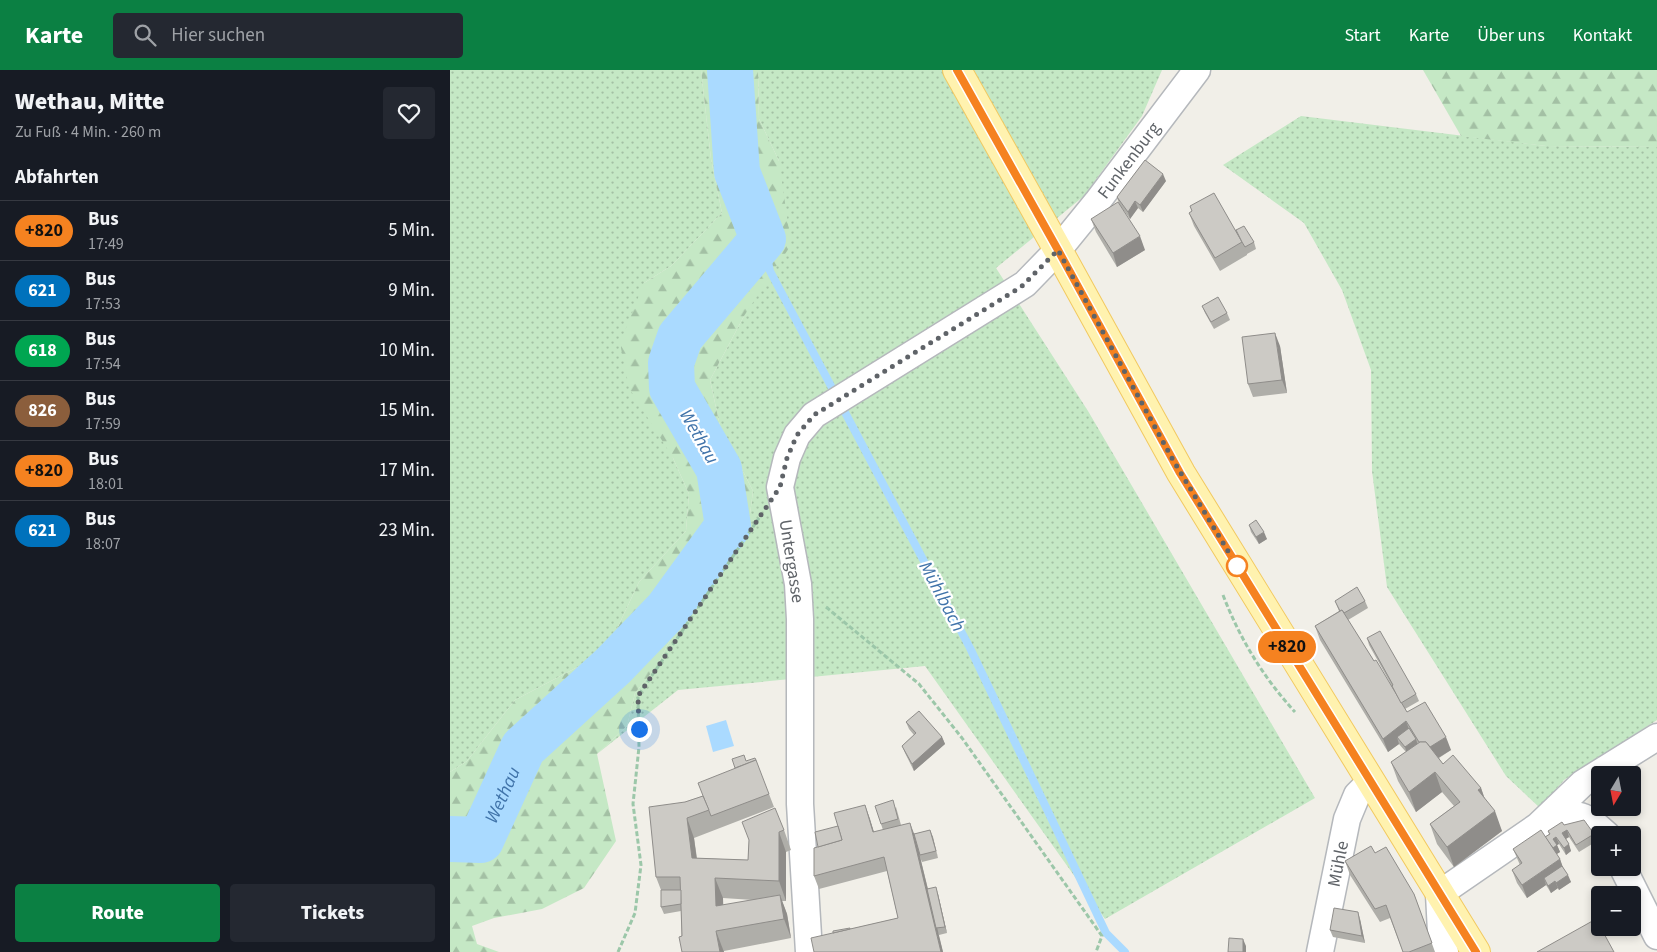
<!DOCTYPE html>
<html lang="de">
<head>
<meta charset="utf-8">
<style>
  body { margin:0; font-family:"Source Sans 3",sans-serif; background:#242831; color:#f1f3f6; height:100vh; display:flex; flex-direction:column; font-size:19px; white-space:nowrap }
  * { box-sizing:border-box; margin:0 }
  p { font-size:16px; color:#9ea1a6 }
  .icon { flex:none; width:28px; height:28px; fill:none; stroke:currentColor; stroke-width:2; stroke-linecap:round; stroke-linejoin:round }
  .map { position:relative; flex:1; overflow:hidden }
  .side { display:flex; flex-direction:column; background:#171b24; width:450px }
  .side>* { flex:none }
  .badge { padding:0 10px; border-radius:16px; font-size:18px; line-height:32px }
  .needle { width:32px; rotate:190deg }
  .fabs { position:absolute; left:1141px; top:696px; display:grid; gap:10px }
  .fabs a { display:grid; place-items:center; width:50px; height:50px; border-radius:5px; background:#171b24; box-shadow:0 2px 8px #0003; font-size:25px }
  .you { position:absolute; width:25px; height:25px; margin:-12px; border:4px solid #fff; border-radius:50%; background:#1a73e8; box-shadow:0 0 0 8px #1a73e833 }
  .map>.badge { position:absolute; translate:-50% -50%; box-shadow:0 0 0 2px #fff }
  h2 { padding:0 15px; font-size:19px; line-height:45px }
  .round { display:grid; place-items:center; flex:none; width:52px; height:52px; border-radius:5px; background:#242831 }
  .summary { display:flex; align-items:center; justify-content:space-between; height:85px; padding:0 15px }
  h1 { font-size:24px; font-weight:800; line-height:38px }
  .primary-button { display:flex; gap:10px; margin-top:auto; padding:10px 15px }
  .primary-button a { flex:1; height:58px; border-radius:5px; background:#0b8043; color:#fff; font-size:20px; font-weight:800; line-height:58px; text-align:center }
  .primary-button a+a { background:#242831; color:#f1f3f6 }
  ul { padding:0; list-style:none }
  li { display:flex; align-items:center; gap:15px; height:60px; padding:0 15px; border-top:1px solid #363941 }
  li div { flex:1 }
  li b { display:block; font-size:19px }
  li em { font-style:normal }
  li .badge { min-width:55px; font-weight:700; text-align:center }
  header { display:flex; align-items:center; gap:30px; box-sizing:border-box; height:70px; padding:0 25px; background:#0b8043; color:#fff }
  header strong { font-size:24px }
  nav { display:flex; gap:28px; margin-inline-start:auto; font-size:18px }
  .search { width:350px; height:45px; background:#242831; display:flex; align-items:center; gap:12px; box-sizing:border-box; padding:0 18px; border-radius:5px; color:#9ea1a6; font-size:19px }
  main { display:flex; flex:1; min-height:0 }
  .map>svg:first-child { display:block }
  .grass { fill:url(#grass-dots) }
  .forest { fill:url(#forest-firs) }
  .water { fill:#aadaff }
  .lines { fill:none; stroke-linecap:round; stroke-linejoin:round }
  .stream { stroke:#aadaff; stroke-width:8 }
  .river { stroke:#aadaff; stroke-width:46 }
  .street-casing { stroke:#b5b8bc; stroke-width:29 }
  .primary-casing { stroke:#f2c960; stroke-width:30 }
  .path { stroke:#9cc7a9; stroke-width:3; stroke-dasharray:5 2.5; stroke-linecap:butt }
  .street { stroke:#fff; stroke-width:26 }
  .primary { stroke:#fff2af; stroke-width:28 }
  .wall { fill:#afaea9; fill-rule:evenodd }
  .shaded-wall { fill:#8f8d8a }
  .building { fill:#cccac5; stroke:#8f8d8a }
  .line-casing { stroke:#fff; stroke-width:11 }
  .line { stroke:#f58220; stroke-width:8 }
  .walk { stroke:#5f6368; stroke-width:5; stroke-dasharray:0 9 }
  .stop-dot { fill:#fff; stroke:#f58220; stroke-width:2.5 }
  .labels { text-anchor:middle; stroke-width:4.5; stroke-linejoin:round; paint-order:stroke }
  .street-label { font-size:18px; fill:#5f6368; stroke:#fff }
  .water-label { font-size:19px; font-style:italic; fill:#4174aa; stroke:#fff }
</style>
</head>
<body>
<header>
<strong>Karte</strong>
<div class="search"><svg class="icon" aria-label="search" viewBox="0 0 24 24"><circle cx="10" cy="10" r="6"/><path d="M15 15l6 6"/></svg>Hier suchen</div>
<nav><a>Start</a><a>Karte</a><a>Über uns</a><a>Kontakt</a></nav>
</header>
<main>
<section class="side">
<div class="summary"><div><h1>Wethau, Mitte</h1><p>Zu Fuß · 4 Min. · 260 m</p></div><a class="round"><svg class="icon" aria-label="heart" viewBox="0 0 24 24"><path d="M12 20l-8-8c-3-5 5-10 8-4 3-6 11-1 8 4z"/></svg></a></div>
<h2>Abfahrten</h2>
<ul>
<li><span class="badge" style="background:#f58220;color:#111">+820</span><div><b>Bus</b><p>17:49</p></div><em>5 Min.</em></li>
<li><span class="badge" style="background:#0072bc;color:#fff">621</span><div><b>Bus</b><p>17:53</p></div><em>9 Min.</em></li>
<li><span class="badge" style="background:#00a651;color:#fff">618</span><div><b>Bus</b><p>17:54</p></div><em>10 Min.</em></li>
<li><span class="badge" style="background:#8b5e3c;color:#fff">826</span><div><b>Bus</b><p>17:59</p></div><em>15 Min.</em></li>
<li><span class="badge" style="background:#f58220;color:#111">+820</span><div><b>Bus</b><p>18:01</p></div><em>17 Min.</em></li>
<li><span class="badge" style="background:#0072bc;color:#fff">621</span><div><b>Bus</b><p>18:07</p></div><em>23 Min.</em></li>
</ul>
<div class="primary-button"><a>Route</a><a>Tickets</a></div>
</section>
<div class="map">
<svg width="1207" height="882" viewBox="0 0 1207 882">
  <defs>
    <pattern id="grass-dots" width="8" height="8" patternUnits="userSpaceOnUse" patternTransform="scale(1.25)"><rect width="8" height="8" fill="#c5e8c5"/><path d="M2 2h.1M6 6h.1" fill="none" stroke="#a3c0a4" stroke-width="1.8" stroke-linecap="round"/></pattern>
    <pattern id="forest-firs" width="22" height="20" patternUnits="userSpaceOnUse" patternTransform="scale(1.25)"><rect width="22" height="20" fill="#c5e8c5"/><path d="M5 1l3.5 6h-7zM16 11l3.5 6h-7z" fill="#a3c0a4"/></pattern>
  </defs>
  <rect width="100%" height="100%" fill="#f1efe8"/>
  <!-- grass -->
  <g class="grass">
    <path d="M0,0H251L261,89L272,143L221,196L194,213L223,388L239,424L236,461L189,512L156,582L65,630L17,691L0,702Z"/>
    <path d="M308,0H712L692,46L634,126L546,198L638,341L865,728L655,849L475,596L228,620L147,684L177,656L185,623L207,596L227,556L260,520L297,467L303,421L270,356L260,310L294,246L329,91L309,49Z"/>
    <path d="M851,46L1096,76L1207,77V650L1114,710L1090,738L1056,706L937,517L922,401L921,300L892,220L854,153L773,95Z"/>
  </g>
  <!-- forest -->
  <g class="forest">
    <path d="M251,0H308L309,49L329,91L341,175L294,246L260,310L270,356L303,421L297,467L260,520L227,556L207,596L185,623L177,656L147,684L166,771L134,818L92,839L44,848L22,856L27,874L49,882H0V702L17,691L65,630L156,582L189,512L236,461L239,424L223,388L179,318L170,273L194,213L221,196L272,143L261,89Z"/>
    <path d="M973,0H1207V77L1096,76L1011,66Z"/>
  </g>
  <!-- water -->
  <path class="water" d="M276,650L284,676L263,682L256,656Z"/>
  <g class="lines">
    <!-- stream -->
    <path class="stream" d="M313,169L320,201L520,578L656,863L675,882"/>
    <!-- river -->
    <path class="river" id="s1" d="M0,769L31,770L73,678L163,596L217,540L278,456L269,399L222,318L221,293L230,267L313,169L287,102L280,0"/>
    <defs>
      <g id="street">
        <path d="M1092,755C1126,742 1129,739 1157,765"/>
        <path d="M1173,798L1207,866"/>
        <path id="s2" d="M359,882L350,734V549L348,514L330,417L337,388L347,365L364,345L575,214L608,180L647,132L747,0"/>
        <path id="s3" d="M870,882L897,749L907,725L920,712"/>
        <path d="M995,882L991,862L989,824L1088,756L1133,713L1207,667"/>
      </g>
      <path id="primary" d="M507,0L608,180L731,403L1026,882"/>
    </defs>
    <!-- street casing -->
    <use href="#street" class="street-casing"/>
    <!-- primary casing -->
    <use href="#primary" class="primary-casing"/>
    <!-- path -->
    <g class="path">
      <path d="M773,525C790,569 813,607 845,642"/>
      <path d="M376,537L469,614L512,668L652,866L646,882"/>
      <path d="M168,882L185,843L191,795L183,734L189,677L188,626L309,448"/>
    </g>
    <!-- street -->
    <use href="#street" class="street"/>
    <!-- primary -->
    <use href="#primary" class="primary"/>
  </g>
  <!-- wall -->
  <g class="wall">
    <path d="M716,111L693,142L688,138L680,149L669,134L667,127Z"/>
    <path d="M740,136L786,160L804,172L806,179L797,184V185L770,201L744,156L739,143L742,141Z"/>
    <path d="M641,149L695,180L667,197L646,162Z"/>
    <path d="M752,236L777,243L780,250L764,259L755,243Z"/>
    <path d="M830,276L837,323L803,327L798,314Z"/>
    <path d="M799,455L817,469L809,474L801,462Z"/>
    <path d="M885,531H915L918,538L898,550L924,591L942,616L919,575L917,568L966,624L969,631L955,639L957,642L1001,680L989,688L993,694L1031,718L1034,727L1052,761L1004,797L987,774L980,754L1004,736L992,722L966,742L948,711L941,692L956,682L949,674L938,682L870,570L865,556L889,541Z"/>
    <path d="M456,652L492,667L495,674L464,701L455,683L452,676L464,665L459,659Z"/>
    <path d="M296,691L319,724L324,737L244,768L247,788L298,790L299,770L334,760L341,780L336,782V831H332L337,844L341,868L274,881V882H232L231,841L214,844L211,837V820L206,807L235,732L253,726L285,698ZM273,828L303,830L273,835Z"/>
    <path d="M415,735L424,762L433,760L431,754L446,737L451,755L465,764L480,760L488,788L472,792L470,787L478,819L488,824L497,863L489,865L488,863L493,882H364L400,859L448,848L437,801L369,819L364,806L368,777L388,756Z"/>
    <path d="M1114,755L1144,764L1147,771L1129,782L1119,767L1116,769L1121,781L1116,785L1109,774L1107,775L1110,782L1106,784L1110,789L1112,796L1121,812L1109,820L1108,818L1101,823L1096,815L1077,828L1067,813L1062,800L1070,795L1063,779L1095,767L1099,764L1098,761Z"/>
    <path d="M925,783L964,824L985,882H953L940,848L930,852L900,805L895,791Z"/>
    <path d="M1182,836L1191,855L1174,863L1171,858H1182Z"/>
    <path d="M910,849L915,873L883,867L880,860Z"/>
  </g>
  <!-- shaded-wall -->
  <g class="shaded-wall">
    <path d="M713,104L716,111L693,142L690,135Z"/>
    <path d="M685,131L688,138L680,149L678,142Z"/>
    <path d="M690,166L695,180L667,197L663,183Z"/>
    <path d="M825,263L830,276L837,323L832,310Z"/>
    <path d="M814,462L817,469L809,474L806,467Z"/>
    <path d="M956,651L961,665L947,667L949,674L938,682L933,669Z"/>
    <path d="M492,667L495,674L464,701L462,694Z"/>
    <path d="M996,667L1001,680L983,691L978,678Z"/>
    <path d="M966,669L968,676L957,684L955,677Z"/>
    <path d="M985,702L992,722L966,742L959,722Z"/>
    <path d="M1031,718L1038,738L1028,720Z"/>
    <path d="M415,735L420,749L428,776L423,762Z"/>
    <path d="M1045,741L1052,761L1004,797L997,777Z"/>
    <path d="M237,748L244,768L249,807L242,788Z"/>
    <path d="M460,753L465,766L493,882H491Z"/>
    <path d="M480,760L483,767L488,788Z"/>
    <path d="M1117,760L1119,767L1114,770L1112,763Z"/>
    <path d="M329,762L336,782V831L329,811Z"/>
    <path d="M1106,767L1109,774L1107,775L1110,782L1104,786L1101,779L1103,769Z"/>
    <path d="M1119,774L1121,781L1116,785L1114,778Z"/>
    <path d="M1110,789L1115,803L1094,808L1096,815L1077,828L1072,815Z"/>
    <path d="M1118,805L1121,812L1109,820L1106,813Z"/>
    <path d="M265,808L273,828L274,856L266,836Z"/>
    <path d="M1105,811L1108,818L1101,823L1098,816Z"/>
    <path d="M486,817L488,824L497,863L495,857Z"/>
    <path d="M330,825L337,844L341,868L334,849Z"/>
    <path d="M908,842L910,849L915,873L912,866Z"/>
    <path d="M266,861L274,882H270Z"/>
    <path d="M793,869L796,876V882H793Z"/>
  </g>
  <!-- building -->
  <g class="building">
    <path d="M695,90L713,104L690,135L685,131L678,142L667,127Z"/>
    <path d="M764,123L792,172L765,188L739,143L742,141L740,136Z"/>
    <path d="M668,132L690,166L663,183L641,149Z"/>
    <path d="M794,156L804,172L795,177L792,172L786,160Z"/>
    <path d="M768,227L777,243L761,252L752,236Z"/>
    <path d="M825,263L832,310L798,314L792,267Z"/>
    <path d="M806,450L814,462L806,467L799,455Z"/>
    <path d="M907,517L915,531L894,543L892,540L890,541L885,531Z"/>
    <path d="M892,540L924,591L926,590L957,642L975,632L996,667L980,677L976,672H969L956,651L933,669L865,556Z"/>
    <path d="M930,561L966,624L951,633L942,616L943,615L917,568Z"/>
    <path d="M469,641L492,667L462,694L452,676L466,663L456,652Z"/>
    <path d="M959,658L966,669L955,677L947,667Z"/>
    <path d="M970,672H976L993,694L1003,685L1031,718L1028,720L1045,741L997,777L980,754L1010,732L985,702L959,722L941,692Z"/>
    <path d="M294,685L296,691L305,688L306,690L285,698L282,689Z"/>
    <path d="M306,690L319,724L261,746L248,713Z"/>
    <path d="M253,726L259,740L237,748L242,788L298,790L299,770L292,752L325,738L334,760L329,762V811L265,808L266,836L330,825L334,849L266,861L270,882H232L229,867L232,866L230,807H206L199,737L235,732Z"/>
    <path d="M443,730L448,749L431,754L425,736Z"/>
    <path d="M415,735L423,762L460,753L491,882H364L361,868L448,848L434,787L364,806V778L392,770L384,743Z"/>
    <path d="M1134,750L1144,764L1126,775L1117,760L1112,763L1119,774L1114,778L1106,767L1103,769L1107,775L1103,778L1095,767L1100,764L1098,761L1112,752L1114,755Z"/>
    <path d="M388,756L392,770L368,777L365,762Z"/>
    <path d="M480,760L486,781L470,785L464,764Z"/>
    <path d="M1091,760L1110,789L1072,815L1062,800L1072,793L1063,779Z"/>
    <path d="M921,776L925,783L936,777L964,824L982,873L959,882H953L936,835L925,839L895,791Z"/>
    <path d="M1112,796L1118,805L1106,813L1105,811L1098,816L1094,808Z"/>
    <path d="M486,817L495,857L486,858L477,819Z"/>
    <path d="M211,820H231V834L211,837Z"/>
    <path d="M1182,836L1189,848L1182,851Z"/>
    <path d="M884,838L908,842L912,866L880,860Z"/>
    <path d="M1146,849L1164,882H1087Z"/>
    <path d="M400,858V859L383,863V861Z"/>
    <path d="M779,868L793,869V882H778Z"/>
  </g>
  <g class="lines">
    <defs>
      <path id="line" d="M507,0L608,180L730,403L1026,882"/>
    </defs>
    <!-- line casing -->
    <use href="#line" class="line-casing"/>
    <!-- line -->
    <use href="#line" class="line"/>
    <!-- walk -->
    <path class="walk" d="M189,659L188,626L330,417L337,388L347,365L364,345L571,217L608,180L723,390L787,496"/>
  </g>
  <!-- markers -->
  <circle class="stop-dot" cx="787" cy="496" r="10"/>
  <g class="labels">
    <!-- street labels -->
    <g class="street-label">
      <text dy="6" stroke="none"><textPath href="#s2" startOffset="958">Funkenburg</textPath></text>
      <text transform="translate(342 491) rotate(81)" y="6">Untergasse</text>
      <text dy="6" stroke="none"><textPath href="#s3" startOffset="90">Mühle</textPath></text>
    </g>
    <!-- water labels -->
    <g class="water-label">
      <text transform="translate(250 366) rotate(60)" y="7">Wethau</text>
      <text transform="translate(493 526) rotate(62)" y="7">Mühlbach</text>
      <text dy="7" stroke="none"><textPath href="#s1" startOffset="81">Wethau</textPath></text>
    </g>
  </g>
</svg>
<div class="fabs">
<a><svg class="needle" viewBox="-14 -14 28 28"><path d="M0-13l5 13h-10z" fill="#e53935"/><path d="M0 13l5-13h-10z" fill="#9ea1a6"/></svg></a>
<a>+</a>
<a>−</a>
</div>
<div class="you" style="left:189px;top:659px"></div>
<b class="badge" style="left:837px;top:577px;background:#f58220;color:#111">+820</b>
</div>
</main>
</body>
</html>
